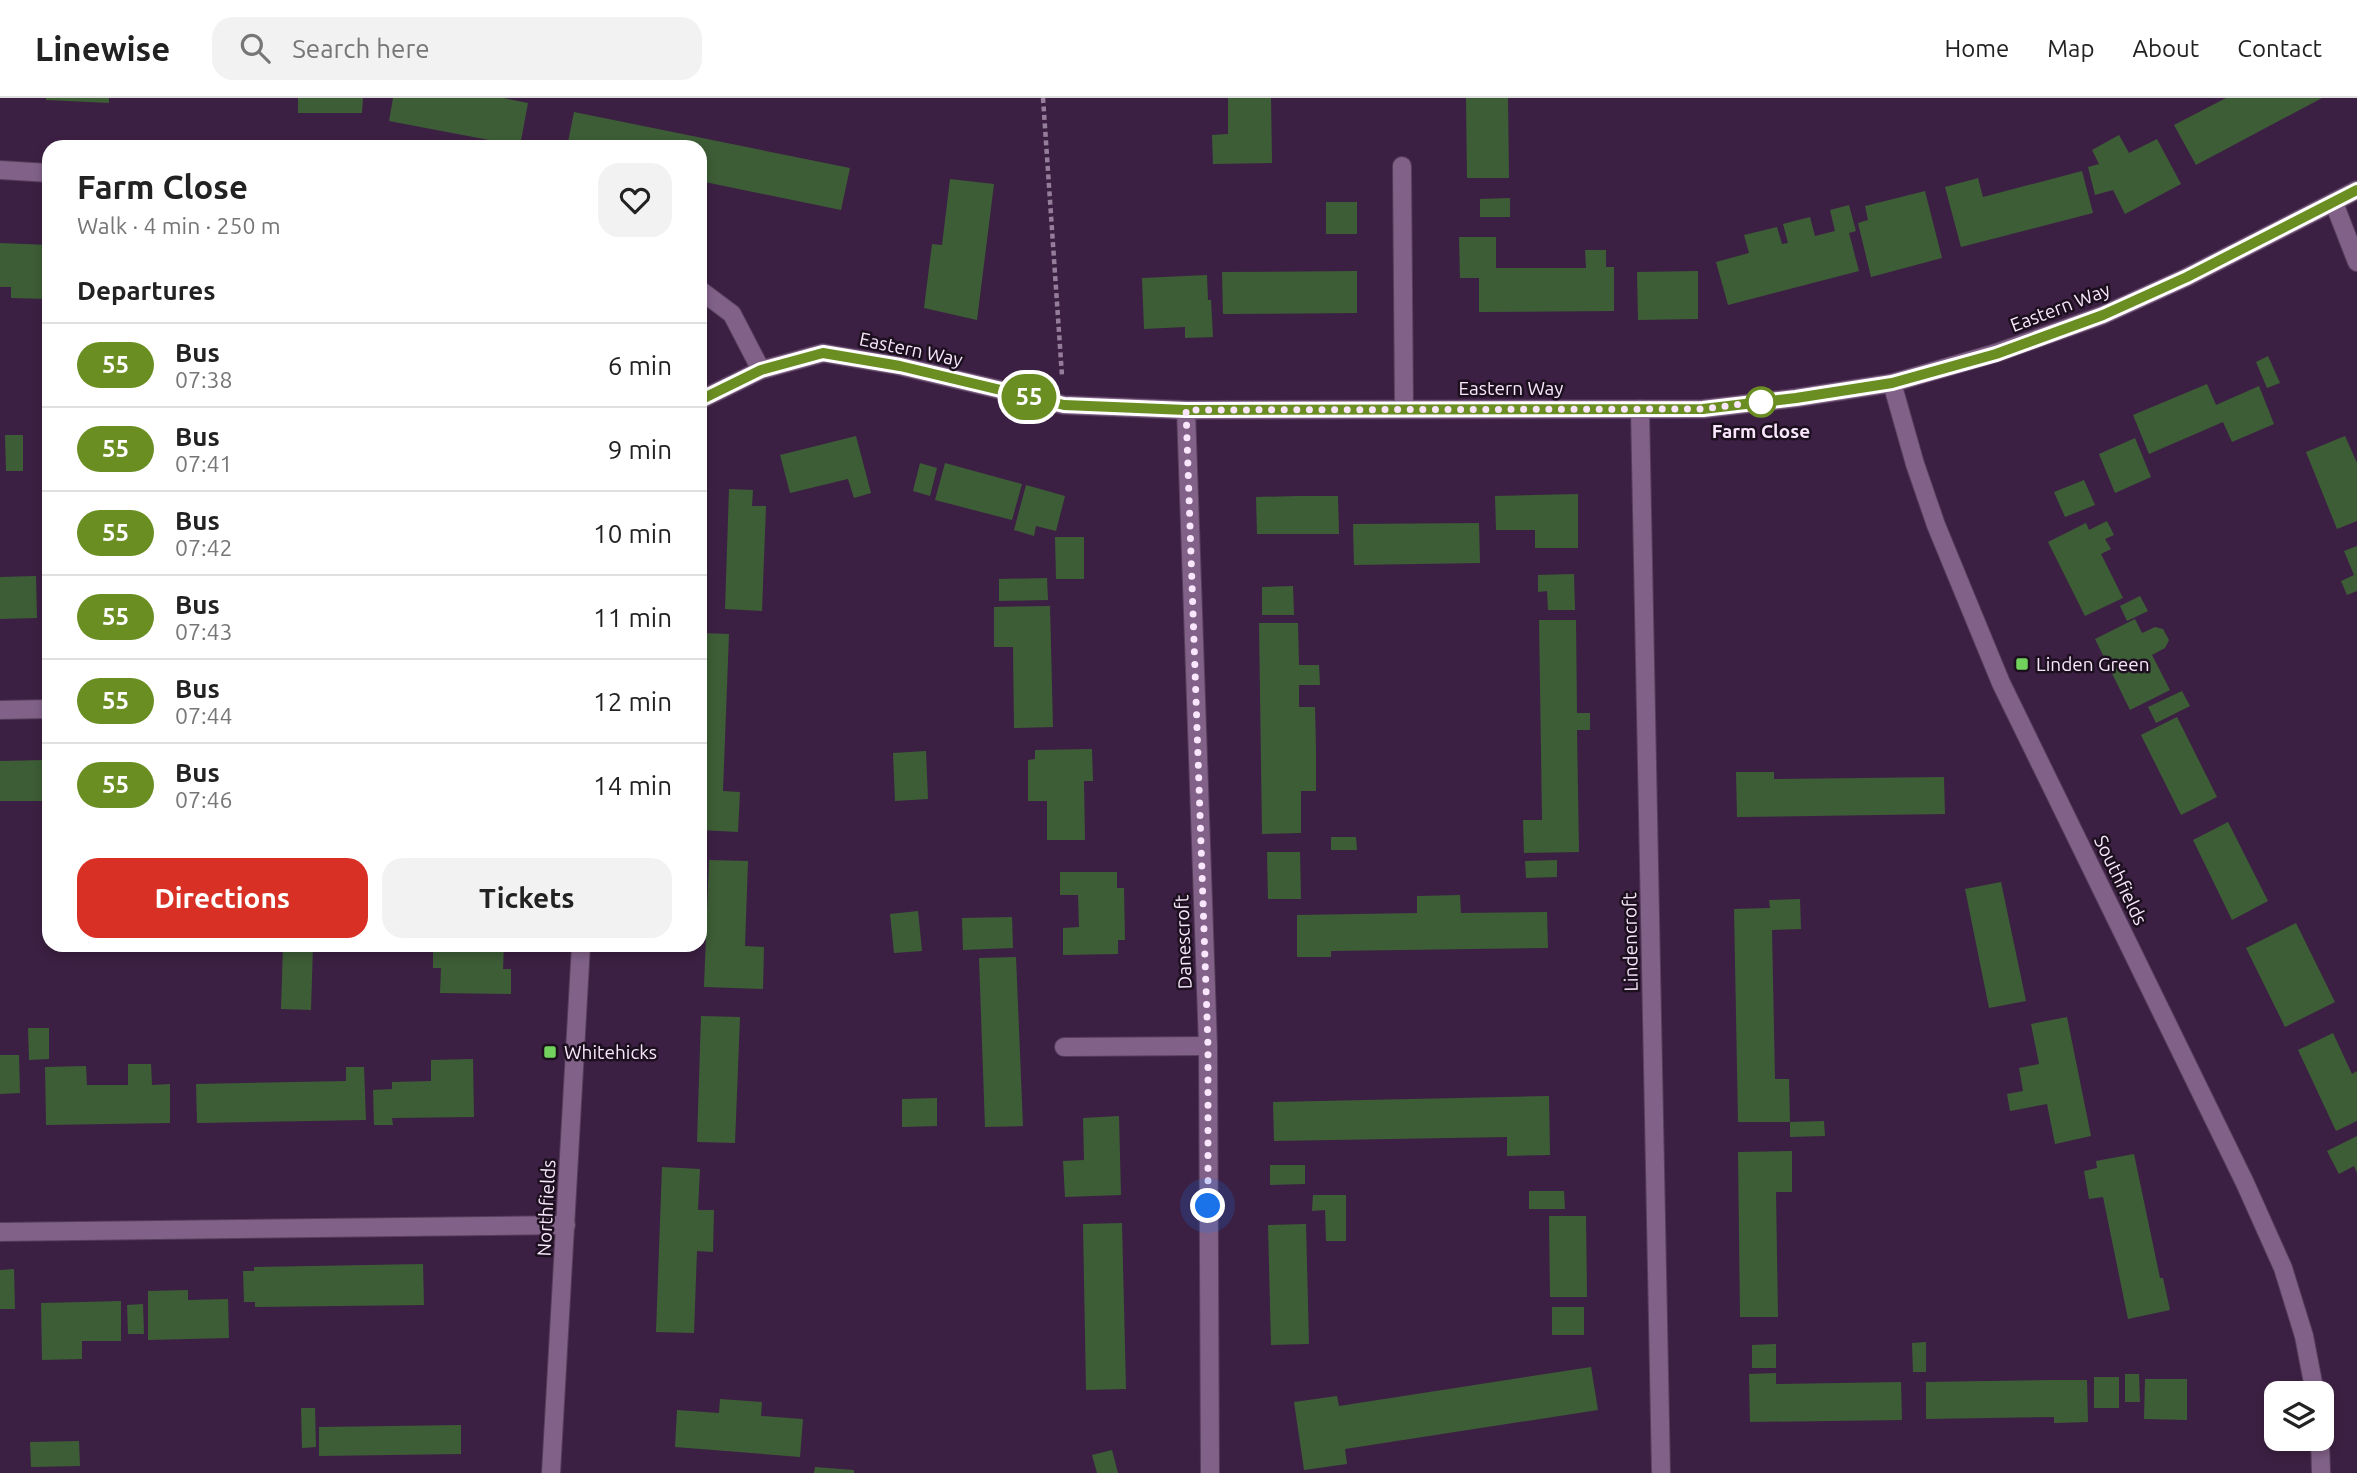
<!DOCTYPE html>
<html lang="en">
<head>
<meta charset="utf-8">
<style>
  body { margin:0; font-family:Ubuntu,sans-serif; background:#f2f2f2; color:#222; height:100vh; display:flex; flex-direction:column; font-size:26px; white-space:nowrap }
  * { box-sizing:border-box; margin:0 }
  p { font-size:23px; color:#767676 }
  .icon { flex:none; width:38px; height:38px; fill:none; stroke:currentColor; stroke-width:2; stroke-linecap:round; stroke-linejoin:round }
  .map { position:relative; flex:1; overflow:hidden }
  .sheet { position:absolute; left:42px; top:42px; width:665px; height:812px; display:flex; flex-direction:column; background:#fff; border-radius:21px; box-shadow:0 4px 10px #0003 }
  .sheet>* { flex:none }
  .badge { padding:0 14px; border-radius:23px; font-size:24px; line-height:46px }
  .buttons { position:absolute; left:2264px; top:1283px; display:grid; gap:14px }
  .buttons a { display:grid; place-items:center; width:70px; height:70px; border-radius:14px; background:#fff; box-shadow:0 4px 10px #0003; font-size:35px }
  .you { position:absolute; width:35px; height:35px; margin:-18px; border:5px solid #fff; border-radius:50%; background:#1a73e8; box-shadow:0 0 0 10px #1a73e833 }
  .map>.badge { position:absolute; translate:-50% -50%; box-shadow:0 0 0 4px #fff }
  h2 { padding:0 35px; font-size:26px; line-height:63px }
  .round { display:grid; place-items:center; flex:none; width:74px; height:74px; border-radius:21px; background:#f2f2f2 }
  .head { display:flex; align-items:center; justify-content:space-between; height:119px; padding:0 35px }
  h1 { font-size:33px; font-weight:700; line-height:52px }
  .cta { display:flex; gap:14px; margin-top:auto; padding:14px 35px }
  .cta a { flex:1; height:80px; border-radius:21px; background:#d93025; color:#fff; font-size:28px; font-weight:700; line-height:80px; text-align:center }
  .cta a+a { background:#f2f2f2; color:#222 }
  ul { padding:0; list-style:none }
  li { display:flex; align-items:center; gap:21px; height:84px; padding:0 35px; border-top:2px solid #e0e0e0 }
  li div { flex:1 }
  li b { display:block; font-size:26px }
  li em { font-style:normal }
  li .badge { min-width:77px; font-weight:700; text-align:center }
  header { display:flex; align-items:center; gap:42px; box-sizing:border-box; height:98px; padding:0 35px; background:#fff; border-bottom:2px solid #e0e0e0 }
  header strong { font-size:33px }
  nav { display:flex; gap:38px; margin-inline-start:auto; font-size:24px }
  .search { width:490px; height:63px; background:#f2f2f2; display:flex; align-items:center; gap:18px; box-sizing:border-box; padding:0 24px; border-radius:21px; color:#767676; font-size:26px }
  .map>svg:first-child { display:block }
  .building { fill:#3d5d36 }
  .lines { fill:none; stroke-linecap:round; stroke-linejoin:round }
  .minor-casing { stroke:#563d5b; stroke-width:20 }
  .path { stroke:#957e9b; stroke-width:4.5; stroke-dasharray:5 3.5; stroke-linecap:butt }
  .minor { stroke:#816188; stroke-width:18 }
  .line-casing { stroke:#fff; stroke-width:16 }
  .line { stroke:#6b8e23; stroke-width:10 }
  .walk { stroke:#f9e6fd; stroke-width:7; stroke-dasharray:0 12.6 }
  .stop-dot { fill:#fff; stroke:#6b8e23; stroke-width:3.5 }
  .poi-dot { fill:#72d25d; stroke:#1c101f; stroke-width:2.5 }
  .labels { text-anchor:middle; stroke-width:5; stroke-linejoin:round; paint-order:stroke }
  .street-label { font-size:19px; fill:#f9e6fd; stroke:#1c101f }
  .stop-label { font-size:19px; font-weight:bold; fill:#f9e6fd; stroke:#1c101f }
  .poi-label { font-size:19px; fill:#f9e6fd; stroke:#1c101f; text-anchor:start }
</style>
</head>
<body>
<header>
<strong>Linewise</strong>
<div class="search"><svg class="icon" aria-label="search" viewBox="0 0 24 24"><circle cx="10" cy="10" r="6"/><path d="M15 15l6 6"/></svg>Search here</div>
<nav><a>Home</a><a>Map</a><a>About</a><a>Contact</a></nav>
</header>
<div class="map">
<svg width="2357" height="1375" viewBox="0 0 2357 1375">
  <rect width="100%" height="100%" fill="#3c2043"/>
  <!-- building -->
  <g class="building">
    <path d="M46,0H109V5L46,2Z"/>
    <path d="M298,0H363L362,15H298Z"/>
    <path d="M393,0H503L528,5L520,48L389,23Z"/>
    <path d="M1228,0H1271L1272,65L1213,66L1212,37L1228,36Z"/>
    <path d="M1466,0H1508L1509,80H1467Z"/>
    <path d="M2226,0H2322L2196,67L2174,27Z"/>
    <path d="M574,14L850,70L841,112L700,83V49H567Z"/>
    <path d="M2119,37L2129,55L2157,41L2181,86L2125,116L2113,92L2095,97L2088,69L2099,66L2092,52Z"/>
    <path d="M2082,73L2093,115L1961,149L1945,89L1978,80L1983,99Z"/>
    <path d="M950,81L994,86L977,222L924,210L932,146L942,147Z"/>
    <path d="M1925,93L1942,160L1871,179L1858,125L1868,122L1865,108Z"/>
    <path d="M1510,100V119H1480V101Z"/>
    <rect x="1326" y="104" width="31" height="32"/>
    <path d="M1849,107L1856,133L1849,135L1859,173L1728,207L1716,164L1749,155L1744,137L1777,129L1782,146L1788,145L1783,126L1810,119L1815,138L1835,133L1830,112Z"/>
    <path d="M1459,139H1496V170H1586L1585,152H1606V169H1614V213L1479,214V180H1460Z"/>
    <path d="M0,145L49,147L47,201L11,200V189H0Z"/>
    <path d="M1357,173V215L1223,216L1222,174Z"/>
    <path d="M1698,173V221L1638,222L1637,174Z"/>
    <path d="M1207,177L1208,202H1211L1213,239L1185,240V229L1144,231L1142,180Z"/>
    <path d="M2268,258L2280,285L2267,290L2256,264Z"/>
    <path d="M2207,286L2216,307L2259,288L2274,326L2232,344L2223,324L2149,356L2133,317Z"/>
    <path d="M5,337H23V373H6Z"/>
    <path d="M856,338L871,395L854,400L848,381L790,395L780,357Z"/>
    <path d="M2345,338L2357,365V423L2337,431L2306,354Z"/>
    <path d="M2135,340L2151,379L2115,395L2099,356Z"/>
    <path d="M920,365L937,370L930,398L913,393Z"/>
    <path d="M945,365L1022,386L1012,422L935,402Z"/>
    <path d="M2084,382L2095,407L2065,419L2054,394Z"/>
    <path d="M1026,387L1065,398L1056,433L1036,428L1034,438L1014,432Z"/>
    <path d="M729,391L753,392L752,408H766L762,513L725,511Z"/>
    <path d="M1578,396V450H1535V432H1496L1495,398Z"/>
    <path d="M1298,398H1338L1339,436H1257L1256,399Z"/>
    <path d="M2107,423L2114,437L2105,441L2111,451L2101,456L2123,500L2085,518L2048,444L2086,425L2089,432Z"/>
    <path d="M1479,425L1480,465L1354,467L1353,426Z"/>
    <path d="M1055,439H1084V481H1056Z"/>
    <path d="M2357,448V493L2347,497L2341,483L2354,477L2344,453Z"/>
    <path d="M1574,476L1575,512H1548L1547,493L1538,494V477Z"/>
    <path d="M36,478L37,520L0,521V479Z"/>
    <path d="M1047,480L1048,502L999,503V481Z"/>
    <path d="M42,483H49V516H43Z"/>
    <path d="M1293,488L1294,517H1262V489Z"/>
    <path d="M2140,498L2148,513L2127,523L2120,508Z"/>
    <path d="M1050,508L1053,629L1014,630L1013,549H994V509Z"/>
    <path d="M2135,521L2142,535L2155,529L2163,531L2169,542L2165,550L2152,557L2170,592L2130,612L2095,541Z"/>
    <path d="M1539,522H1576L1577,615H1590V632H1577L1579,754L1524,755L1523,722H1542Z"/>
    <path d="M1259,525H1298L1299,567H1319L1320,587H1299V609H1315L1316,651V693H1301V735L1262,736Z"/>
    <path d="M700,535L729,536L723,693L740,694L738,734L700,732Z"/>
    <path d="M2182,593L2190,608L2156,625L2148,609Z"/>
    <path d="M2177,619L2217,699L2181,717L2141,637Z"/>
    <path d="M1092,651L1093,683H1084L1085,742H1047V703H1028V662L1035,661V652Z"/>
    <path d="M926,653L928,701L895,703L893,655Z"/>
    <path d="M45,662V703H0V663Z"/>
    <path d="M1736,674H1774V681L1944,679L1945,716L1737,719Z"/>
    <path d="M2228,724L2268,803L2232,822L2193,742Z"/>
    <path d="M1331,739H1356L1357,752H1331Z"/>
    <path d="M1267,754H1300L1301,801H1268Z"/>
    <path d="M709,762L748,763L745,848L764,849L763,891L704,889Z"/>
    <path d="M1557,762V779L1526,780L1525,763Z"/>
    <path d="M1060,774H1117V790H1124L1125,842H1118V856L1063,857V830L1079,829L1078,797H1060Z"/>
    <path d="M2001,784L2026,903L1989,910L1965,791Z"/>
    <path d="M1460,797L1461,815L1547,814L1548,850L1331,853V859H1297V817L1417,815V798Z"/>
    <path d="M1800,801L1801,831L1772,832L1775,981H1789L1790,1024H1738L1734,811L1770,810L1769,802Z"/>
    <path d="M918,813L922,853L894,855L890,816Z"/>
    <path d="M1012,819L1013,850L963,852L962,820Z"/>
    <path d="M2296,825L2335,904L2285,929L2246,850Z"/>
    <path d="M283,847H313L311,912L281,911Z"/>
    <path d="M433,847H504L503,871H511V896L440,895L441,870H433Z"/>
    <path d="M1016,859L1023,1028L985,1029L979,860Z"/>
    <path d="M701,918L740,919L735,1045L697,1044Z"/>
    <path d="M2067,919L2091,1038L2055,1046L2047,1006L2010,1013L2007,996L2023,993L2019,970L2039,966L2031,926Z"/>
    <path d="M28,930H49V961L29,962Z"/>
    <path d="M2333,935L2352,976L2357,973V1023L2336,1033L2298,952Z"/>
    <path d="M0,957H19L20,995L0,996Z"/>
    <path d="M473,961L474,1019L392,1020L393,1027H374L373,992L392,991V984L431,983V962Z"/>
    <path d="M128,966H151L152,987L170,986V1025L46,1027L45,969L86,968L87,987H128Z"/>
    <path d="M346,969H364L366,1022L197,1025L196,986L346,983Z"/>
    <path d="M1549,998L1550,1057L1507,1058V1039L1274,1043L1273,1004Z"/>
    <path d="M937,1000V1028L902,1029V1001Z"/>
    <path d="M1119,1018L1121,1097L1065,1099L1063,1063L1084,1062L1083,1020Z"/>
    <path d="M1824,1023L1825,1038L1790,1039V1024Z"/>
    <path d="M2357,1038V1075L2354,1068L2339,1076L2327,1053Z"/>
    <path d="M1792,1053V1094H1776L1778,1219H1740L1738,1054Z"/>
    <path d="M2134,1056L2160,1180H2163L2170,1212L2128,1221L2103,1099L2089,1101L2084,1073L2097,1070L2096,1063Z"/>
    <path d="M1270,1067H1305V1086L1270,1087Z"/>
    <path d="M662,1069L700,1071L698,1112H714L713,1154L697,1153L694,1235L656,1234Z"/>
    <path d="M1529,1093H1564L1565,1111H1529Z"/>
    <path d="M1313,1097H1346V1143H1326L1325,1112L1312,1113Z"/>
    <path d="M1549,1118H1586L1587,1199H1550Z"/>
    <path d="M1122,1125L1126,1291L1086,1292L1083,1126Z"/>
    <path d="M1306,1126L1309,1246L1271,1247L1268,1127Z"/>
    <path d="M423,1166L424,1207L255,1209V1204H244L243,1173H254V1169Z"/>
    <path d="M14,1171L15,1211H0V1172Z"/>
    <path d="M188,1192V1202L228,1201L229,1240L148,1242V1193Z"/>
    <path d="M121,1203V1243H82V1261L42,1262L41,1205Z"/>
    <path d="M143,1206L144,1236H128L127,1207Z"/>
    <rect x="1552" y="1209" width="32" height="28"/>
    <path d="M1926,1244V1274H1913L1912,1245Z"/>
    <path d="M1776,1246V1270H1752V1247Z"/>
    <path d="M1591,1269L1598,1312L1345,1351L1347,1366L1304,1372L1294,1304L1337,1298L1339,1308Z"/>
    <path d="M1776,1275V1286L1901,1284L1902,1322L1750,1324L1749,1276Z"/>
    <path d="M2125,1276H2139L2140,1304H2125Z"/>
    <rect x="2094" y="1279" width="25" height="31"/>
    <path d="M2145,1281H2187V1322L2144,1321Z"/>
    <path d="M2053,1282H2087L2088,1324L2054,1325V1319L1926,1321V1284Z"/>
    <path d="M720,1301L762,1304L761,1318L803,1321L800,1359L675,1349L677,1312L719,1315Z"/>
    <path d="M301,1310H315L316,1349L302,1350Z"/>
    <path d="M461,1327V1356L319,1358V1329Z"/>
    <path d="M79,1343L80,1368L31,1369L30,1344Z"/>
    <path d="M1112,1352L1118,1375H1097L1092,1357Z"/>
    <path d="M815,1369L854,1372V1375H814Z"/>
  </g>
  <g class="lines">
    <defs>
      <g id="minor">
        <path d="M1402,68L1404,311"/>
        <path d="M0,72L49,75"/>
        <path d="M2334,105L2357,164"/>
        <path d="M700,192L732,216L761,272"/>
        <path d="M1892,285L1915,366L1936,427L2001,585L2245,1085L2283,1170L2304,1238L2315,1295"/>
        <path d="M700,302L761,272L823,255L900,268L1064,307L1186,312L1703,311L1796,300L1892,285L1996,255L2103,217L2187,179L2357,92"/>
        <path d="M1640,311L1661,1375"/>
        <path d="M1186,312L1208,948L1210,1375"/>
        <path d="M0,612L49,611"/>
        <path d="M1064,949L1208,948"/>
        <path d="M0,1134L566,1127"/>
        <path d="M2320,1340L2321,1375"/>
        <path d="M551,1375L581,847"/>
      </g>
    </defs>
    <!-- minor casing -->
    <use href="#minor" class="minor-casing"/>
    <!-- path -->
    <path class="path" d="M1043,0L1062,278"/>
    <!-- minor -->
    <use href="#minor" class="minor"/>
  </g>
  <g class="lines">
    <defs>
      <path id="line" d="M700,302L761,272L823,255L900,268L1064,307L1186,312L1703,311L1796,300L1892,285L1996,256L2103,217L2187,179L2357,92"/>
    </defs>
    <!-- line casing -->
    <use href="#line" class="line-casing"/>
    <!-- line -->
    <use href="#line" class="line"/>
    <!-- walk -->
    <path class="walk" d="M1208,1108V948L1186,312L1703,311L1772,302L1761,304"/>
  </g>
  <!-- markers -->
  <circle class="stop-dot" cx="1761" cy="304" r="14"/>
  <g class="poi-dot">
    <rect x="2015" y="559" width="14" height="14" rx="3.5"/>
    <rect x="543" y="947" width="14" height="14" rx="3.5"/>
  </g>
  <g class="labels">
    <!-- street labels -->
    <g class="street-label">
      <text transform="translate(2060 209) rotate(-21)" y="7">Eastern Way</text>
      <text transform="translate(911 251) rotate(12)" y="7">Eastern Way</text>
      <text x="1511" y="297">Eastern Way</text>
      <text transform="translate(2121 782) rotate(64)" y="7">Southfields</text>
      <text transform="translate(1183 844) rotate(-92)" y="7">Danescroft</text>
      <text transform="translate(1630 844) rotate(-91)" y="7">Lindencroft</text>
      <text transform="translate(546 1110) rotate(-87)" y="7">Northfields</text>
    </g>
    <!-- stop labels -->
    <g class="stop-label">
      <text x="1761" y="340">Farm Close</text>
    </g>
    <!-- poi labels -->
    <g class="poi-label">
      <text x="2036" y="573">Linden Green</text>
      <text x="564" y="961">Whitehicks</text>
    </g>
  </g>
</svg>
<div class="buttons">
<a><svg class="icon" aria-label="layers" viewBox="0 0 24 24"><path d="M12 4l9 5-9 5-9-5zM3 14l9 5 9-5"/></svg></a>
</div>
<div class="you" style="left:1208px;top:1108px"></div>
<b class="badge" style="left:1029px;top:299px;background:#6b8e23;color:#fff">55</b>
<section class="sheet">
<div class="head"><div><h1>Farm Close</h1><p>Walk · 4 min · 250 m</p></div><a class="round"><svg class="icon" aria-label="heart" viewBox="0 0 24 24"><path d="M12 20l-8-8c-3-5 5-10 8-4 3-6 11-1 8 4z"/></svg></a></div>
<h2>Departures</h2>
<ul>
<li><span class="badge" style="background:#6b8e23;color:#fff">55</span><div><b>Bus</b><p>07:38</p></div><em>6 min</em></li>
<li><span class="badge" style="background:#6b8e23;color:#fff">55</span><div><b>Bus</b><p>07:41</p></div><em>9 min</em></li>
<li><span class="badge" style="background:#6b8e23;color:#fff">55</span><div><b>Bus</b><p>07:42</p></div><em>10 min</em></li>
<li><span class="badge" style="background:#6b8e23;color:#fff">55</span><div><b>Bus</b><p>07:43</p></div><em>11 min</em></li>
<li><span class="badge" style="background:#6b8e23;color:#fff">55</span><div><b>Bus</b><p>07:44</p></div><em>12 min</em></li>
<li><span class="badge" style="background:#6b8e23;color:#fff">55</span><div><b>Bus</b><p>07:46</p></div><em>14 min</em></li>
</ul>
<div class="cta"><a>Directions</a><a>Tickets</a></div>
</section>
</div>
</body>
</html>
